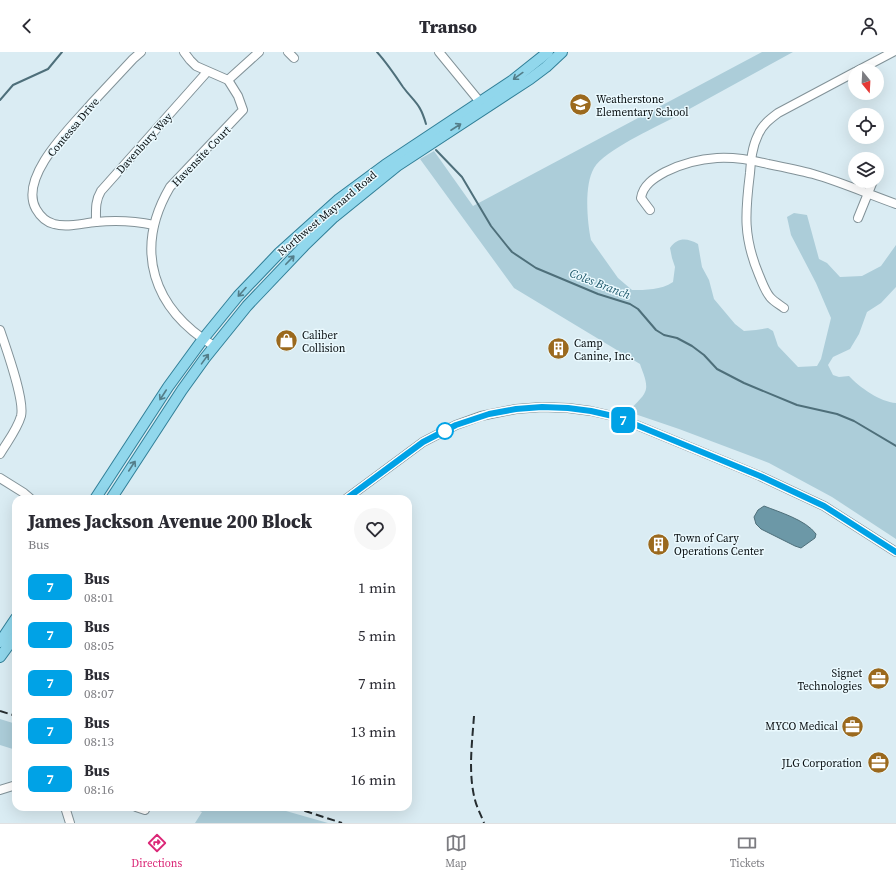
<!DOCTYPE html>
<html lang="en">
<head>
<meta charset="utf-8">
<style>
  body { margin:0; font-family:"Source Serif 4",serif; background:#f7f7f7; color:#2b2b33; height:100vh; display:flex; flex-direction:column; font-size:15px; white-space:nowrap }
  * { box-sizing:border-box; margin:0 }
  p { font-size:13px; color:#7c7c81 }
  .icon { flex:none; width:22px; height:22px; fill:none; stroke:currentColor; stroke-width:2; stroke-linecap:round; stroke-linejoin:round }
  .map { position:relative; flex:1; overflow:hidden }
  .side { position:absolute; left:12px; top:443px; width:400px; height:316px; display:flex; flex-direction:column; background:#fff; border-radius:12px; box-shadow:0 4px 16px #0002 }
  .side>* { flex:none }
  .badge { padding:0 8px; border-radius:6px; font-size:14px; line-height:26px }
  .needle { width:26px; rotate:162deg }
  .tools { position:absolute; left:848px; top:12px; display:grid; gap:8px }
  .tools a { display:grid; place-items:center; width:36px; height:36px; border-radius:50%; background:#fff; box-shadow:0 4px 16px #0002; font-size:20px }
  .map>.badge { position:absolute; translate:-50% -50%; box-shadow:0 0 0 2px #fff }
  .round { display:grid; place-items:center; flex:none; width:42px; height:42px; border-radius:21px; background:#f7f7f7 }
  .summary { display:flex; align-items:center; justify-content:space-between; height:68px; padding:0 16px }
  h1 { font-size:19px; font-weight:800; line-height:30px }
  ul { padding:0; list-style:none }
  li { display:flex; align-items:center; gap:12px; height:48px; padding:0 16px }
  li div { flex:1 }
  li b { display:block; font-size:15px }
  li em { font-style:normal }
  li .badge { min-width:44px; font-weight:700; text-align:center }
  header { display:flex; justify-content:space-between; align-items:center; height:52px; padding:0 16px; background:#fff; font-size:18px; font-weight:800 }
  .tab-bar { display:flex; justify-content:space-around; align-items:center; height:56px; border-top:1px solid #e1e1e2; background:#fff; font-size:11px; color:#7c7c81 }
  .tab-bar a { display:grid; justify-items:center; gap:2px }
  .tab-bar .selected { color:#db2777 }
  .map>svg:first-child { display:block }
  .green { fill:#accdd9 }
  .water { fill:#6c98a7; stroke:#4e6f7a }
  .lines { fill:none; stroke-linecap:round; stroke-linejoin:round }
  .stream { stroke:#4e6f7a; stroke-width:2 }
  .minor-casing { stroke:#829298; stroke-width:10 }
  .major-casing { stroke:#317f97; stroke-width:12 }
  .minor { stroke:#fff; stroke-width:8 }
  .major { stroke:#91d7ec; stroke-width:10 }
  .rail { stroke:#262d30; stroke-width:2; stroke-dasharray:8 4; stroke-linecap:butt }
  .oneway { stroke:#537d89 }
  .line-casing { stroke:#fff; stroke-width:9 }
  .line { stroke:#00a2e6; stroke-width:6 }
  .stop-dot { fill:#fff; stroke:#00a2e6; stroke-width:2 }
  .labels { text-anchor:middle; stroke-width:3; stroke-linejoin:round; paint-order:stroke }
  .poi-label { font-size:11px; fill:#080e10; stroke:#eaf9fe; text-anchor:start }
  .street-label { font-size:11px; fill:#080e10; stroke:#eaf9fe }
  .water-label { font-size:12px; font-style:italic; fill:#1f596b; stroke:#eaf9fe }
</style>
</head>
<body>
<header><svg class="icon" aria-label="back" viewBox="0 0 24 24"><path d="M15 5l-7 7 7 7"/></svg>Transo<svg class="icon" aria-label="person" viewBox="0 0 24 24"><circle cx="12" cy="8" r="4"/><path d="M4 21q1-7 8-7t8 7"/></svg></header>
<div class="map">
<svg width="896" height="771" viewBox="0 0 896 771">
  <rect width="100%" height="100%" fill="#daecf3"/>
  <!-- green -->
  <g class="green">
    <path d="M762,0H793C753,22 713,44 673,66C654,76 605,98 594,116C584,133 587,169 591,188L618,226L632,238C646,238 661,238 673,230L675,215L672,206L670,196C678,185 687,186 698,192L702,215L709,228L714,247L735,272L744,279L756,278L768,276L773,279L778,294L798,315L817,314L821,307L831,266L816,231L791,183L787,165L794,161L807,163L819,207L827,211L840,225L862,224L881,214L896,193V235L881,251L867,260L859,282L850,297L833,305L828,313L833,323L839,325L849,324C859,335 880,350 896,351V487L832,445L769,411L679,377L629,360C633,353 643,346 645,340C649,332 642,319 640,312L514,236L420,107L434,99L473,154Z"/>
    <path d="M0,667L16,672V698L0,693Z"/>
    <path d="M189,755H272L328,771H195L202,760Z"/>
  </g>
  <!-- water -->
  <path class="water" d="M764,454C779,460 806,468 816,482L815,486L801,496L795,494L761,477L756,472L754,465L758,458Z"/>
  <g class="lines">
    <!-- stream -->
    <g class="stream">
      <path d="M377,0C387,11 395,23 403,35C415,51 420,51 426,72"/>
      <path d="M0,48L13,33L48,17L62,0"/>
      <path d="M436,98L462,125L491,174L507,194L512,200L536,216L598,242L630,252L638,257L656,278L664,283L677,286L692,294L704,303L717,317L744,331L797,353L837,362L854,369L896,394"/>
    </g>
    <defs>
      <g id="minor">
        <path d="M141,0L133,7C119,22 105,37 91,52C72,74 18,125 36,157C40,164 46,170 54,172C67,176 83,171 96,170C116,168 135,169 154,173"/>
        <path d="M184,0L190,8L196,14L228,28L238,44L243,58L170,135C133,198 153,257 214,294"/>
        <path d="M288,0L294,6"/>
        <path d="M439,0L480,50"/>
        <path d="M857,19L893,0"/>
        <path d="M228,28L259,0"/>
        <path d="M650,158L641,146C643,133 654,126 665,120C681,112 699,107 717,106C734,105 752,108 768,112C783,115 798,118 813,122C841,130 868,142 896,152"/>
        <path d="M858,166L873,129"/>
        <path d="M96,170C96,158 95,149 101,139L207,20"/>
        <path d="M784,256C780,253 773,249 770,245C765,239 762,230 759,223C743,185 745,161 750,121C751,108 752,95 758,83C762,73 770,67 778,61L855,20"/>
        <path d="M0,278C6,296 25,348 21,364C17,378 7,390 0,402"/>
        <path d="M0,426L24,441L31,447"/>
        <path d="M346,447L423,390L456,373L481,364L516,357L542,355L568,356L591,359L617,365L760,424L824,454L896,500"/>
        <path d="M0,738L16,733"/>
        <path d="M65,755L70,771"/>
        <path d="M136,755L145,758"/>
      </g>
      <g id="major">
        <path d="M95,447L168,335L203,287L238,244L279,201L339,147L385,113L513,28L548,0"/>
        <path d="M111,447L182,338L205,306L247,254L304,194L334,165L397,114L530,27L546,15L562,0"/>
        <path d="M0,590L16,566"/>
        <path d="M0,605L16,583"/>
      </g>
    </defs>
    <!-- minor casing -->
    <use href="#minor" class="minor-casing"/>
    <!-- major casing -->
    <use href="#major" class="major-casing"/>
    <!-- minor -->
    <use href="#minor" class="minor"/>
    <!-- major -->
    <use href="#major" class="major"/>
    <!-- rail -->
    <g class="rail">
      <path d="M0,659L16,664"/>
      <path d="M474,664C472,692 468,721 475,748C477,756 481,763 484,771"/>
      <path d="M293,755L342,771"/>
    </g>
  </g>
  <!-- one-way arrows -->
  <defs><path id="oneway-shaft" d="M-6 0H5M1.5-3L5.5 0L1.5 3" fill="none" stroke-width="1.6" stroke-linecap="round" stroke-linejoin="round"/></defs>
  <g class="oneway">
    <use href="#oneway-shaft" transform="translate(518 24) rotate(144)"/>
    <use href="#oneway-shaft" transform="translate(456 75) rotate(-33)"/>
    <use href="#oneway-shaft" transform="translate(290 208) rotate(-46)"/>
    <use href="#oneway-shaft" transform="translate(242 240) rotate(132)"/>
    <use href="#oneway-shaft" transform="translate(205 307) rotate(-54)"/>
    <use href="#oneway-shaft" transform="translate(163 343) rotate(123)"/>
    <use href="#oneway-shaft" transform="translate(132 414) rotate(-57)"/>
  </g>
  <g class="lines">
    <defs>
      <path id="line" d="M346,447L423,390L456,373L489,362L516,357L542,355L568,356L591,359L617,365L760,424L824,454L896,500"/>
    </defs>
    <!-- line casing -->
    <use href="#line" class="line-casing"/>
    <!-- line -->
    <use href="#line" class="line"/>
  </g>
  <!-- icons -->
  <defs>
    <symbol id="school-disc" viewBox="-11 -11 22 22"><circle r="9.5" fill="#9b691d" stroke="#eaf9fe"/><path d="M0-5L7-2L0 1L-7-2ZM-4 1L0 2.5L4 1V4Q0 6-4 4Z" fill="#fff"/></symbol>
    <symbol id="shop-disc" viewBox="-11 -11 22 22"><circle r="9.5" fill="#9b691d" stroke="#eaf9fe"/><path d="M-5-2.5h2.3a2.7 3.5 0 0 1 5.4 0H5L5.5 6h-11ZM-1.5-2.5h3a1.5 2.3 0 0 0-3 0Z" fill="#fff"/></symbol>
    <symbol id="building-disc" viewBox="-11 -11 22 22"><circle r="9.5" fill="#9b691d" stroke="#eaf9fe"/><path d="M-4-6H4V6H1V3H-1V6H-4ZM-2.5-4.3h1.7v1.8h-1.7ZM.8-4.3h1.7v1.8H.8ZM-2.5-1h1.7V.8h-1.7ZM.8-1h1.7V.8H.8Z" fill="#fff"/></symbol>
    <symbol id="office-disc" viewBox="-11 -11 22 22"><circle r="9.5" fill="#9b691d" stroke="#eaf9fe"/><path d="M-6-3h4V-5.5h4V-3h4V5H-6ZM-1-4.5V-3h2v-1.5ZM-6 0V1H6V0Z" fill="#fff"/></symbol>
  </defs>
  <g fill-rule="evenodd">
    <use href="#school-disc" x="568" y="40" width="25" height="25"/>
    <use href="#shop-disc" x="274" y="276" width="25" height="25"/>
    <use href="#building-disc" x="546" y="284" width="25" height="25"/>
    <use href="#building-disc" x="646" y="480" width="25" height="25"/>
    <use href="#office-disc" x="866" y="614" width="25" height="25"/>
    <use href="#office-disc" x="840" y="662" width="25" height="25"/>
    <use href="#office-disc" x="866" y="698" width="25" height="25"/>
  </g>
  <!-- markers -->
  <circle class="stop-dot" cx="445" cy="379" r="8"/>
  <g class="labels">
    <!-- poi labels -->
    <g class="poi-label">
      <text x="596" y="51">Weatherstone<tspan x="596" dy="13">Elementary School</tspan></text>
      <text x="302" y="287">Caliber<tspan x="302" dy="13">Collision</tspan></text>
      <text x="574" y="295">Camp<tspan x="574" dy="13">Canine, Inc.</tspan></text>
      <text x="674" y="490">Town of Cary<tspan x="674" dy="13">Operations Center</tspan></text>
      <text x="862" y="625" text-anchor="end">Signet<tspan x="862" dy="13">Technologies</tspan></text>
      <text x="838" y="678" text-anchor="end">MYCO Medical</text>
      <text x="862" y="715" text-anchor="end">JLG Corporation</text>
    </g>
    <!-- street labels -->
    <g class="street-label">
      <text transform="translate(73 75) rotate(-50)" y="4">Contessa Drive</text>
      <text transform="translate(144 91) rotate(-48)" y="4">Davenbury Way</text>
      <text transform="translate(201 104) rotate(-46)" y="4">Havensite Court</text>
      <text transform="translate(327 161) rotate(-40)" y="4">Northwest Maynard Road</text>
    </g>
    <!-- water labels -->
    <g class="water-label">
      <text transform="translate(600 232) rotate(21)" y="4">Coles Branch</text>
    </g>
  </g>
</svg>
<div class="tools">
<a><svg class="needle" viewBox="-14 -14 28 28"><path d="M0-13l5 13h-10z" fill="#e53935"/><path d="M0 13l5-13h-10z" fill="#7c7c81"/></svg></a>
<a><svg class="icon" aria-label="locate" viewBox="0 0 24 24"><circle cx="12" cy="12" r="6"/><path d="M12 2v4M12 18v4M2 12h4M18 12h4"/></svg></a>
<a><svg class="icon" aria-label="layers" viewBox="0 0 24 24"><path d="M12 4l9 5-9 5-9-5zM3 14l9 5 9-5"/></svg></a>
</div>
<b class="badge" style="left:623px;top:368px;background:#00a2e6;color:#fff">7</b>
<section class="side">
<div class="summary"><div><h1>James Jackson Avenue 200 Block</h1><p>Bus</p></div><a class="round"><svg class="icon" aria-label="heart" viewBox="0 0 24 24"><path d="M12 20l-8-8c-3-5 5-10 8-4 3-6 11-1 8 4z"/></svg></a></div>
<ul>
<li><span class="badge" style="background:#00a2e6;color:#fff">7</span><div><b>Bus</b><p>08:01</p></div><em>1 min</em></li>
<li><span class="badge" style="background:#00a2e6;color:#fff">7</span><div><b>Bus</b><p>08:05</p></div><em>5 min</em></li>
<li><span class="badge" style="background:#00a2e6;color:#fff">7</span><div><b>Bus</b><p>08:07</p></div><em>7 min</em></li>
<li><span class="badge" style="background:#00a2e6;color:#fff">7</span><div><b>Bus</b><p>08:13</p></div><em>13 min</em></li>
<li><span class="badge" style="background:#00a2e6;color:#fff">7</span><div><b>Bus</b><p>08:16</p></div><em>16 min</em></li>
</ul>
</section>
</div>
<nav class="tab-bar">
<a class="selected"><svg class="icon" aria-label="directions" viewBox="0 0 24 24"><path d="M12 3l9 9-9 9-9-9zM9 14v-3h6M13 9l2 2-2 2"/></svg>Directions</a>
<a><svg class="icon" aria-label="map" viewBox="0 0 24 24"><path d="M3 6l6-2 6 2 6-2v14l-6 2-6-2-6 2zM9 4v14M15 6v14"/></svg>Map</a>
<a><svg class="icon" aria-label="tickets" viewBox="0 0 24 24"><path d="M3 7h18v10H3zM15 7v10"/></svg>Tickets</a>
</nav>
</body>
</html>
